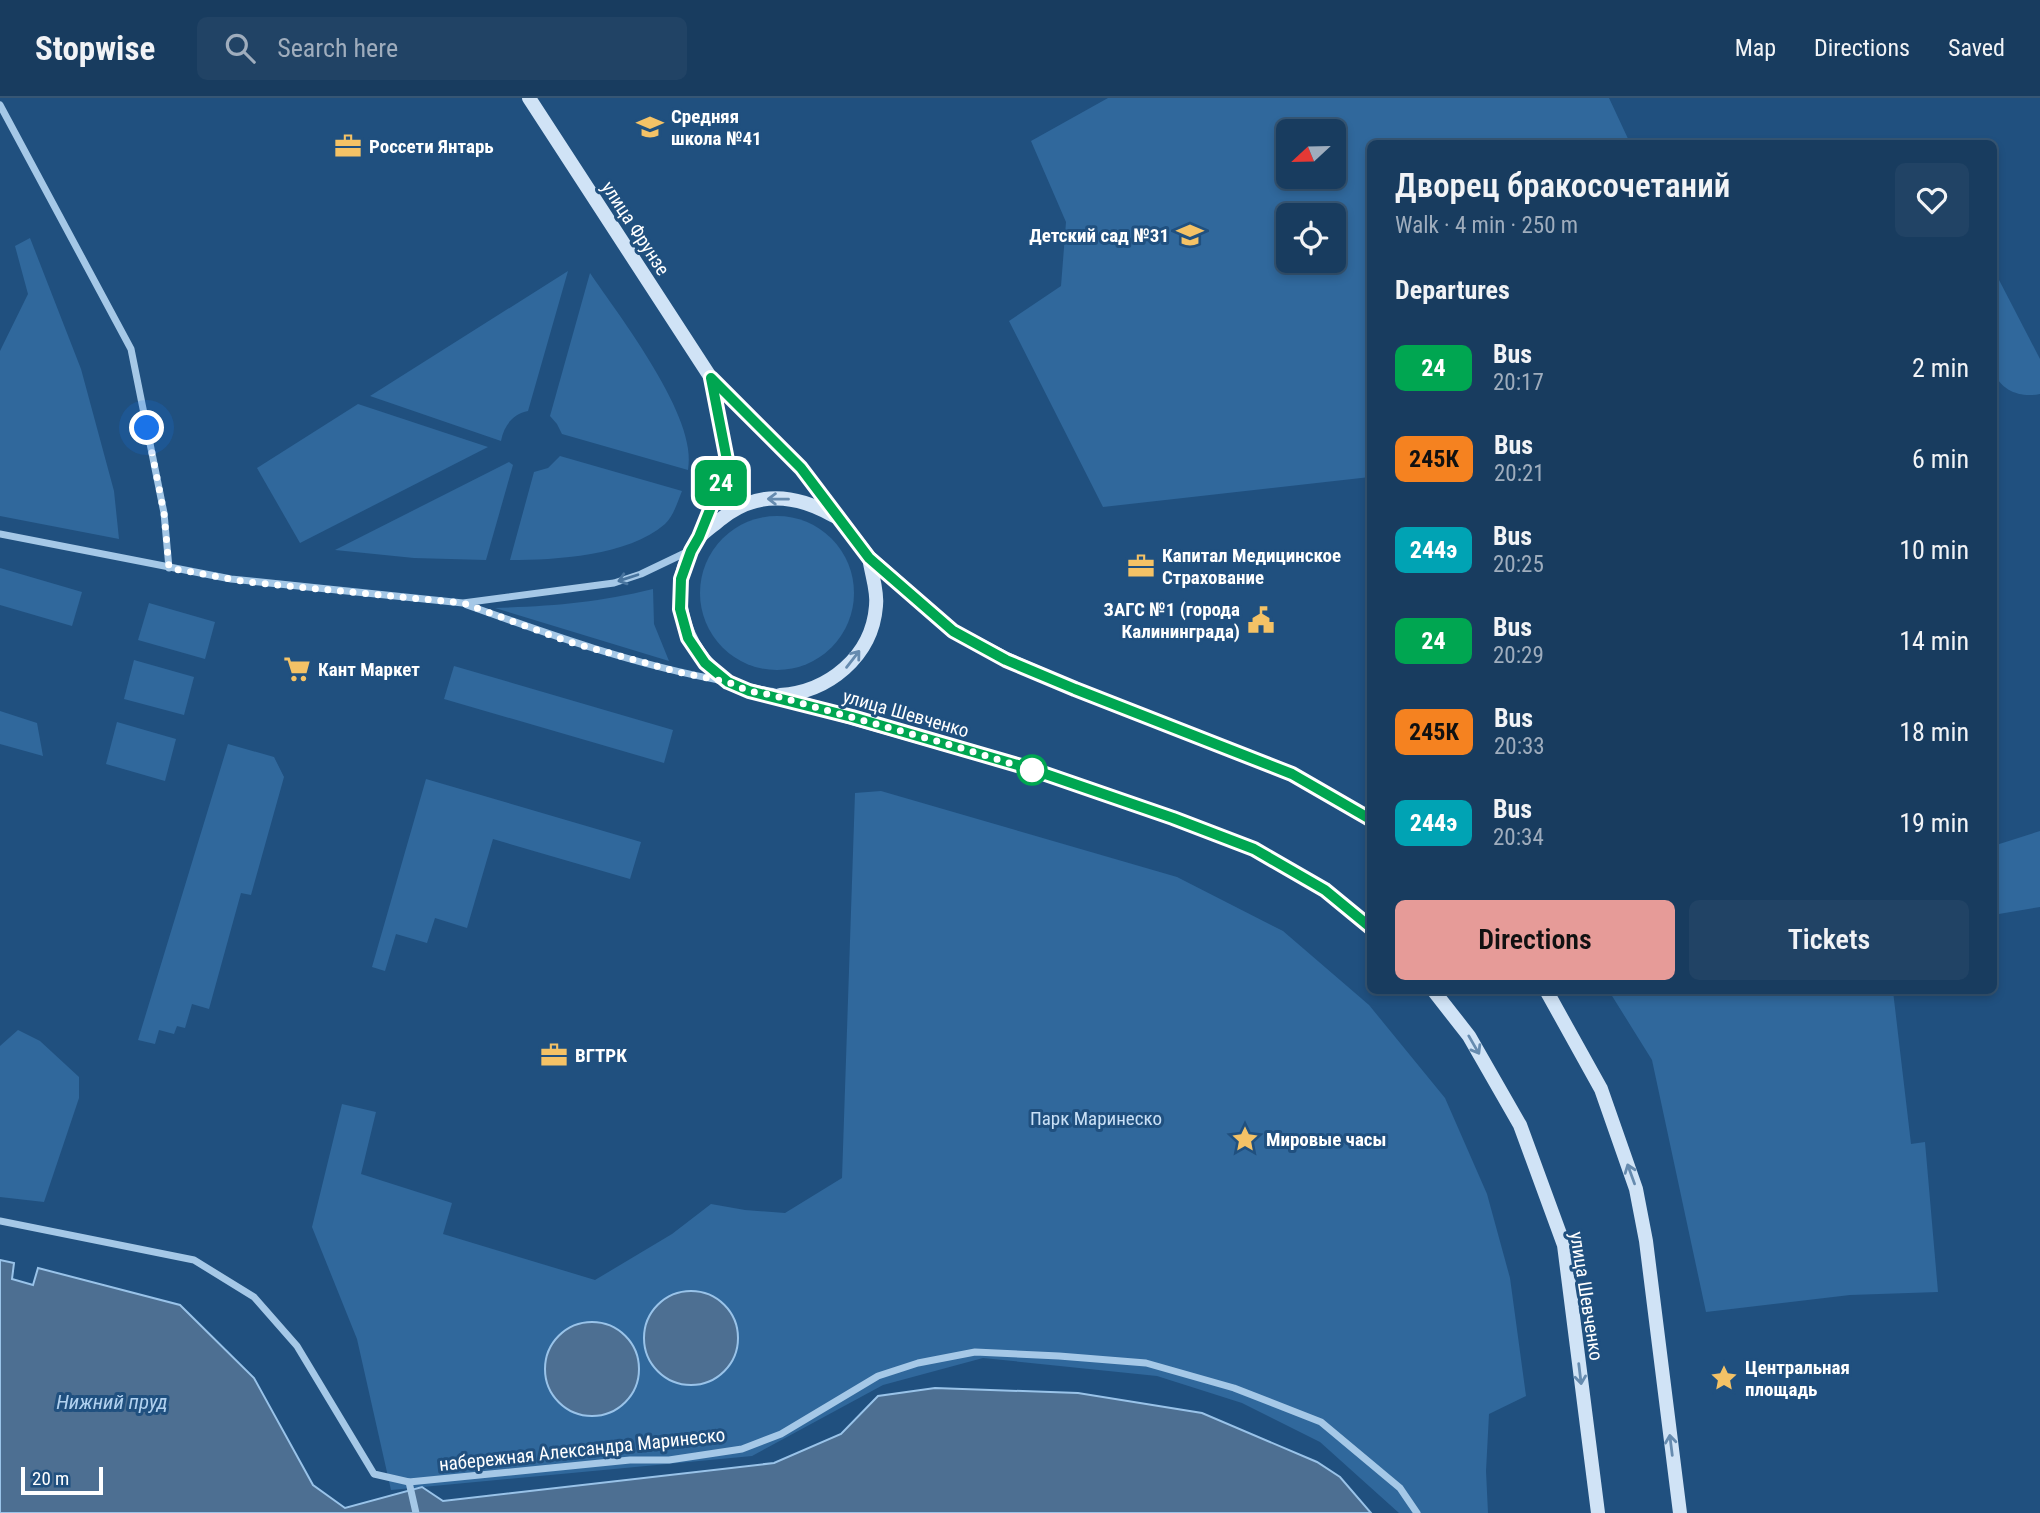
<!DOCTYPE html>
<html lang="en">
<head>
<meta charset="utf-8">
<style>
  body { margin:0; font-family:"Roboto Condensed",sans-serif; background:#214365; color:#f1f3f6; height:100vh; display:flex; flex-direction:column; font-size:26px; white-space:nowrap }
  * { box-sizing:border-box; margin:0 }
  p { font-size:23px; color:#9fadbd }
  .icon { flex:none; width:38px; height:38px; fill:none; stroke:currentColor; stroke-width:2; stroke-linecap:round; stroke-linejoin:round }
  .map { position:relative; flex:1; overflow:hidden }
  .sheet { position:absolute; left:1367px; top:42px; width:630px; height:854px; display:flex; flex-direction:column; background:#183c5f; border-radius:10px; box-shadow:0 4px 10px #0003,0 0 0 2px #365674 }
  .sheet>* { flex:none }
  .badge { padding:0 14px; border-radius:10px; font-size:24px; line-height:46px }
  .needle { width:46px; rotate:248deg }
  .tools { position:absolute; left:1276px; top:21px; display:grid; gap:14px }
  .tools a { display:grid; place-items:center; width:70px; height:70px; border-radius:10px; background:#183c5f; box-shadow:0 4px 10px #0003,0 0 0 2px #365674; font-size:35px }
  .scale { position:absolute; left:21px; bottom:18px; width:82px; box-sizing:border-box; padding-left:7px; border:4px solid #fff; border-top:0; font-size:19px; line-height:24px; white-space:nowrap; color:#fff; -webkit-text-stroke:5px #20507f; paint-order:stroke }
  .you { position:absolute; width:35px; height:35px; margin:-18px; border:5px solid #fff; border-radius:50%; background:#1a73e8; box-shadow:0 0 0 10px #1a73e833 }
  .map>.badge { position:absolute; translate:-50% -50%; box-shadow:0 0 0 4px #fff }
  h2 { padding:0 28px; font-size:26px; line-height:63px }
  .round { display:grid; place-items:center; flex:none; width:74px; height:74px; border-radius:10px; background:#214365 }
  .head { display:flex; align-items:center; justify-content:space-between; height:119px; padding:0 28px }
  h1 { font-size:33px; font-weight:600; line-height:52px }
  .action { display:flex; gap:14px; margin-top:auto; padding:14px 28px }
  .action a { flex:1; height:80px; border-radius:10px; background:#e69b98; color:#111; font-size:28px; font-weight:600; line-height:80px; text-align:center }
  .action a+a { background:#214365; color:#f1f3f6 }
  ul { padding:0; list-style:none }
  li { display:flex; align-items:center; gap:21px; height:91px; padding:0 28px }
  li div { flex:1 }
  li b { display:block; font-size:26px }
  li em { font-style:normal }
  li .badge { min-width:77px; font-weight:700; text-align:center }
  header { display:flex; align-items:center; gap:42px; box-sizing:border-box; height:98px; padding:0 35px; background:#183c5f; border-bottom:2px solid #365674 }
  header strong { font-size:33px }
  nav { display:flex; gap:38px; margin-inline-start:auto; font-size:24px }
  .search { width:490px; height:63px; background:#214365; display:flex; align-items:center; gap:18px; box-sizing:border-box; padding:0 24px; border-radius:10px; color:#9fadbd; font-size:26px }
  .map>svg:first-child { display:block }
  .green { fill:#30689c; fill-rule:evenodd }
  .water { fill:#4d6f92; stroke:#99c3e9; stroke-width:2 }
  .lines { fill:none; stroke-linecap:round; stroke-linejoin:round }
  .street { stroke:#a5c8e7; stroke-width:7 }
  .secondary { stroke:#d0e3f6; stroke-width:14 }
  .oneway { stroke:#668baf }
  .oneway2 { stroke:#48749e }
  .line-casing { stroke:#fff; stroke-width:16 }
  .line { stroke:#00a651; stroke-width:10 }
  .walk { stroke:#fff; stroke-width:7; stroke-dasharray:0 12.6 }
  .stop-dot { fill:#fff; stroke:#00a651; stroke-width:3.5 }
  .labels { text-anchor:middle; stroke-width:6; stroke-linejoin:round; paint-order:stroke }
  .poi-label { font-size:19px; font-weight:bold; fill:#fff; stroke:#20507f; text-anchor:start }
  .street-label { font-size:19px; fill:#fff; stroke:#20507f }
  .park-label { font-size:19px; fill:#c9e0f6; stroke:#20507f }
  .water-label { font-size:21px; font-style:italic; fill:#b1d1ef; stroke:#20507f }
</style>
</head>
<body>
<header>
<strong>Stopwise</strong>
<div class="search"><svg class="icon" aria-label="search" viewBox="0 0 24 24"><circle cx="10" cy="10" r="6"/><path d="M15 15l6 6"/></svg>Search here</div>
<nav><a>Map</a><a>Directions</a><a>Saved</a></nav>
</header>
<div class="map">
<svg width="2040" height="1415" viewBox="0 0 2040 1415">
  <rect width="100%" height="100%" fill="#20507f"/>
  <!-- green -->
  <g class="green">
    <path d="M1108,0H1609L1630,45L1370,46V379L1103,409L1009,223L1061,188L1066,124L1031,43ZM1288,33H1334V79H1288ZM1288,117H1334V163H1288Z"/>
    <path d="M30,140L81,271L114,393L119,441L0,418V253L28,196L15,148Z"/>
    <path d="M568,173L528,313C513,316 504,327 501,343L370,298Z"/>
    <path d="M590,175C619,218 699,320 688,372L562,336L557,326L550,318Z"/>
    <path d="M1998,180L2040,261V296C2021,300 2001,293 1994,274C1989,262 1993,201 1993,184Z"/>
    <path d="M358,306L488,349L300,445L257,370Z"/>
    <path d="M560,358L682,393C678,403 673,419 665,426C628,458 556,462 510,462L534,374L548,370Z"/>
    <path d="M509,364L513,367L486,462L414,460L335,452Z"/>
    <circle cx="777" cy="495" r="77"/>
    <path d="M0,470L82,494L72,528L0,507Z"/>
    <path d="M653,491L654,526L669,563L495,510C553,508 596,505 653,491Z"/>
    <path d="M149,505L215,524L205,561L138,542Z"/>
    <path d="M134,562L194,579L184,617L124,601Z"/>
    <path d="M454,568L673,632L664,665L444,601Z"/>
    <path d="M0,613L37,625L43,658L0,646Z"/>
    <path d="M117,624L176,641L165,683L106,666Z"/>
    <path d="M228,646L274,659L284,679L251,797L241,795L209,911L192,906L185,930L177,928L174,936L159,932L155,946L138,942Z"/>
    <path d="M426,681L641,744L630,781L493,741L467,830L435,820L427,845L396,836L385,873L372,869Z"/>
    <path d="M881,693L1177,779L1283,833L1369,907L1445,1000L1487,1096L1510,1180L1526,1298L1489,1316L1486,1373L1488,1415H1399L1320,1344L1242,1305L1157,1278L983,1260L883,1287L752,1358L391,1392L357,1241L312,1129L342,1006L376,1014L361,1076L452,1105L443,1136L595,1182L672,1136L711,1106L745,1112L785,1115L842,1080L855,695Z"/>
    <path d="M2040,733V809L1993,817V748Z"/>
    <path d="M1609,893H1893L1911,1046L1925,1044L1938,1194L1850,1197L1706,1214L1652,962Z"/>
    <path d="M18,932L40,943L79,979V1000L44,1104L0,1099V948Z"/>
  </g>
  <!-- water -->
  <g class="water">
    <path d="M0,1162L14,1165L12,1181L33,1187L38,1170L180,1207L254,1280L313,1387L345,1410L422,1389L443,1403L774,1365L841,1336L878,1298L935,1290L1078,1295L1202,1315L1317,1364L1340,1379L1371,1415H0Z"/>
    <circle cx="691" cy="1240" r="47"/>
    <circle cx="592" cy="1271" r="47"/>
  </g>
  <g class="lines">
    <!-- street -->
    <g class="street">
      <path d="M0,7L131,251L164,415L169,470"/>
      <path d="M0,436L231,481L463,505L614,485L641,476L687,454"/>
      <path d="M467,507C551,537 635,567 724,583"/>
      <path d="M0,1123L194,1162L254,1199L297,1248L374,1376L409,1384L630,1362H669L742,1351L781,1336L878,1278L918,1265L975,1254L1059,1258L1146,1265L1234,1290L1321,1324L1400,1390L1417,1415"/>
      <path d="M409,1384L416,1415"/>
    </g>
    <!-- secondary -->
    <g class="secondary">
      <path d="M529,0L711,280L801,370L869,459L953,533L1006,561L1075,591L1292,676L1370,721"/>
      <path d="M834,418C796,396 757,392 721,421C713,428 703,434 697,442C664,489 682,551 726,582C740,592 756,594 772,597L1028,670L1173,720L1254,751L1325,792L1370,829"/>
      <path d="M699,438L728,367L711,280"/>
      <path d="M780,597C828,594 872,559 876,508C878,493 871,475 869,459"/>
      <path d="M1433,892L1469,938L1520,1027L1564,1147L1598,1415"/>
      <path d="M1546,892L1601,991L1636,1091L1646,1143L1680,1415"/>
    </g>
  </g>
  <!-- one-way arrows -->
  <defs><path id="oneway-shaft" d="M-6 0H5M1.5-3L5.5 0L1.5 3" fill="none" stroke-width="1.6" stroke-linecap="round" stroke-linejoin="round" transform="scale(1.75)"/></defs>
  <g class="oneway">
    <use href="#oneway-shaft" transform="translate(778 401) rotate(-179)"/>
    <use href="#oneway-shaft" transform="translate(853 561) rotate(-52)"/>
    <use href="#oneway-shaft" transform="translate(1474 947) rotate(60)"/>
    <use href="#oneway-shaft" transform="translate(1631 1076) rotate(-110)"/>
    <use href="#oneway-shaft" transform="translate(1580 1276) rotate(83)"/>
    <use href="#oneway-shaft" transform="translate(1671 1347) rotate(-97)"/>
  </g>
  <use class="oneway2" href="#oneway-shaft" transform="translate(628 480) rotate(162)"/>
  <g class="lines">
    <defs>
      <path id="line" d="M1370,721L1292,676L1075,591L1006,562L953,533L869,460L801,370L711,280L728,367L699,439L691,453L681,481L680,511L688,540L705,565L728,584L749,593L852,619L1028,670L1173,720L1254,751L1325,792L1370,829"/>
    </defs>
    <!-- line casing -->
    <use href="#line" class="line-casing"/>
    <!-- line -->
    <use href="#line" class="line"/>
    <!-- walk -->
    <path class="walk" d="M147,330L164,415L169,470L247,484L463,505L569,544L682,575L728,584L749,593L772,597L958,649L1032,672"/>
  </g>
  <!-- icons -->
  <defs>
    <symbol id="school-bare" viewBox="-9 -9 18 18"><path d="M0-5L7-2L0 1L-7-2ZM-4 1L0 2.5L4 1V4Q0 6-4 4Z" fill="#f4c266" stroke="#20507f" stroke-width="2.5" paint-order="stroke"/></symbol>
    <symbol id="office-bare" viewBox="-9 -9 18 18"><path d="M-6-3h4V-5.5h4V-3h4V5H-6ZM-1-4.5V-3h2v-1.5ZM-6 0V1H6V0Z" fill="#f4c266" stroke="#20507f" stroke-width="2.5" paint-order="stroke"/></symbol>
    <symbol id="civic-bare" viewBox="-9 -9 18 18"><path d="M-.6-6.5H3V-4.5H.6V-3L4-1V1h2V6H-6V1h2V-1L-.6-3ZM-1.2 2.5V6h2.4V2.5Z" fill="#f4c266" stroke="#20507f" stroke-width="2.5" paint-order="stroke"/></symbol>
    <symbol id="supermarket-bare" viewBox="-9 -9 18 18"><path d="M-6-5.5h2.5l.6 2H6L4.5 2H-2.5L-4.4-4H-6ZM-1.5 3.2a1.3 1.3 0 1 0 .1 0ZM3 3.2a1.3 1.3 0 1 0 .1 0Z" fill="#f4c266" stroke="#20507f" stroke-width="2.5" paint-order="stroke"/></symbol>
    <symbol id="sight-bare" viewBox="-9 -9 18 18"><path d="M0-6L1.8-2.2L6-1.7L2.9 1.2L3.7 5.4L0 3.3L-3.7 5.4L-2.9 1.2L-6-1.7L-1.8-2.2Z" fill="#f4c266" stroke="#20507f" stroke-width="2.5" paint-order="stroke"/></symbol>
  </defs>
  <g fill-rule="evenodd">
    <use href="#school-bare" x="631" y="10" width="38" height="38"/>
    <use href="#office-bare" x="329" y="29" width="38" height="38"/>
    <use href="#school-bare" x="1171" y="118" width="38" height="38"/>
    <use href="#office-bare" x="1122" y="449" width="38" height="38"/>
    <use href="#civic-bare" x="1242" y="503" width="38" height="38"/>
    <use href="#supermarket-bare" x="278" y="552" width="38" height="38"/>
    <use href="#office-bare" x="535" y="938" width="38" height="38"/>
    <use href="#sight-bare" x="1226" y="1022" width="38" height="38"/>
    <use href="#sight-bare" x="1705" y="1261" width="38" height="38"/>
  </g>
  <!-- markers -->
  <circle class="stop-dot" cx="1032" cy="672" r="14"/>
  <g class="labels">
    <!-- poi labels -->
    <g class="poi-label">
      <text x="671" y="25">Средняя<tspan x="671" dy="22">школа №41</tspan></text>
      <text x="369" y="55">Россети Янтарь</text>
      <text x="1169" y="144" text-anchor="end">Детский сад №31</text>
      <text x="1162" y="464">Капитал Медицинское<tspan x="1162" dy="22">Страхование</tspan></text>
      <text x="1240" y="518" text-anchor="end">ЗАГС №1 (города<tspan x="1240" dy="22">Калининграда)</tspan></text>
      <text x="318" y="578">Кант Маркет</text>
      <text x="575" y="964">ВГТРК</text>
      <text x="1266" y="1048">Мировые часы</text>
      <text x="1745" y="1276">Центральная<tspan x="1745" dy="22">площадь</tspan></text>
    </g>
    <!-- street labels -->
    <g class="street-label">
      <text transform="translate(636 130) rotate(57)" y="7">улица Фрунзе</text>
      <text transform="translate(906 615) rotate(16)" y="7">улица Шевченко</text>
      <text transform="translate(1587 1198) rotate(81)" y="7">улица Шевченко</text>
      <text transform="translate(582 1351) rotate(-6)" y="7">набережная Александра Маринеско</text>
    </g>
    <!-- park labels -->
    <g class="park-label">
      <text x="1096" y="1027">Парк Маринеско</text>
    </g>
    <!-- water labels -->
    <g class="water-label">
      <text x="112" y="1311">Нижний пруд</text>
    </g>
  </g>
</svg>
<div class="tools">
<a><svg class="needle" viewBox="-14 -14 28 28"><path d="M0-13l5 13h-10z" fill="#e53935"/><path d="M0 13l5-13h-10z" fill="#9fadbd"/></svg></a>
<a><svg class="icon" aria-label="locate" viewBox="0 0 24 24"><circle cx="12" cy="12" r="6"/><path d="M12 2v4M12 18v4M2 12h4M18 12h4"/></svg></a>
</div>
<div class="scale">20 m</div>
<div class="you" style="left:147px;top:330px"></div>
<b class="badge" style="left:721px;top:385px;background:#00a651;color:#fff">24</b>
<section class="sheet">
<div class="head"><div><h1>Дворец бракосочетаний</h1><p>Walk · 4 min · 250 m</p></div><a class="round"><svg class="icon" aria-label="heart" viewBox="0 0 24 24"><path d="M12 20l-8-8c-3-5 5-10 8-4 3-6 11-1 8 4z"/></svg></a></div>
<h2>Departures</h2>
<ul>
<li><span class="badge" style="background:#00a651;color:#fff">24</span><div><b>Bus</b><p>20:17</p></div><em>2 min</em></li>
<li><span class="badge" style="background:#f58220;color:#111">245К</span><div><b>Bus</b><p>20:21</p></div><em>6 min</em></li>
<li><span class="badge" style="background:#00a3b4;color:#fff">244э</span><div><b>Bus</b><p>20:25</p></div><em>10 min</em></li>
<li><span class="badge" style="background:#00a651;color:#fff">24</span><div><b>Bus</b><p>20:29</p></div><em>14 min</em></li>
<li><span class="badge" style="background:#f58220;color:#111">245К</span><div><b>Bus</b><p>20:33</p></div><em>18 min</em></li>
<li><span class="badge" style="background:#00a3b4;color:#fff">244э</span><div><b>Bus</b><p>20:34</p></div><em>19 min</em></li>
</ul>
<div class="action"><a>Directions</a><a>Tickets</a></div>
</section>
</div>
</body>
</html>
